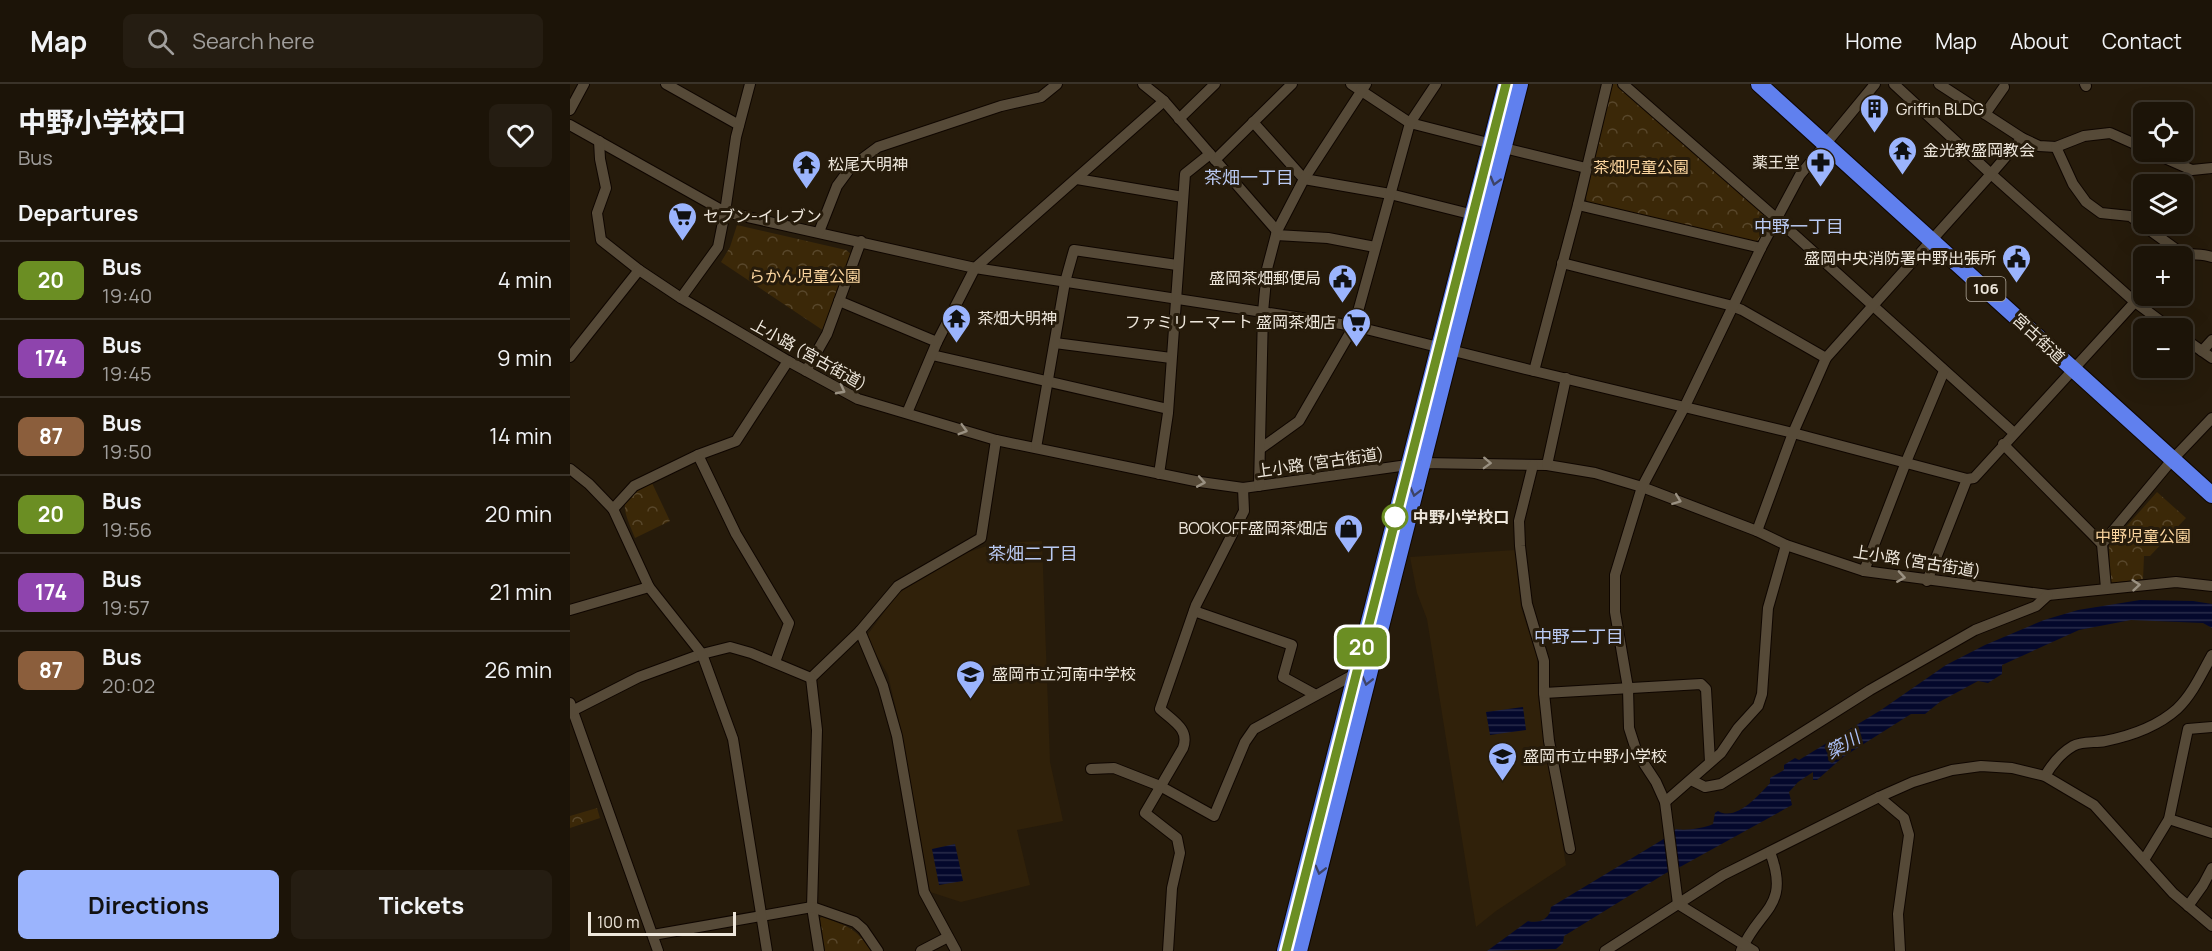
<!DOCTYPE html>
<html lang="en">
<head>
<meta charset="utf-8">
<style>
  body { margin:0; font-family:Manrope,"Noto Sans JP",sans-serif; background:#251d12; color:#f1f3f6; height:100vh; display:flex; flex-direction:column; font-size:22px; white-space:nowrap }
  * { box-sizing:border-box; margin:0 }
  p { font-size:20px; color:#a09e9c }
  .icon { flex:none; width:33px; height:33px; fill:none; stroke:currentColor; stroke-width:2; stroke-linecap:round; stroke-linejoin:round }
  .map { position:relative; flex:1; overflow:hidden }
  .details { display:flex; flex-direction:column; background:#1c1408; width:570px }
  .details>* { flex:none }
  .badge { padding:0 12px; border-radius:9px; font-size:21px; line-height:39px }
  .buttons { position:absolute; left:1563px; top:18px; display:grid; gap:12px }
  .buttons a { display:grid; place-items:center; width:60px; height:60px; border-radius:9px; background:#1c1408; box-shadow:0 6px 24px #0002,0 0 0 2px #3a3329; font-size:30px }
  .scale { position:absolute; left:18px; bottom:15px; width:148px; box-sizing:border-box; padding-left:6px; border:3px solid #eee7dc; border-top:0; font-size:16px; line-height:21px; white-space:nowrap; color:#eee7dc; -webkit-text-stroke:4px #261b0b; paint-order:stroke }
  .map>.badge { position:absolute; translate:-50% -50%; box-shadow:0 0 0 3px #fff }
  h2 { padding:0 18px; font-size:22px; line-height:54px }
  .round { display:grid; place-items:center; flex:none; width:63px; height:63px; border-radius:9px; background:#251d12 }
  .headline { display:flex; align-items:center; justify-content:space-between; height:102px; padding:0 18px }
  h1 { font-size:28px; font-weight:700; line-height:45px }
  .cta { display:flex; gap:12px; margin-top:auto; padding:12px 18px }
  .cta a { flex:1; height:69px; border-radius:9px; background:#9bb4fd; color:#111; font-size:24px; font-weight:700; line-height:69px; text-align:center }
  .cta a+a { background:#251d12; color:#f1f3f6 }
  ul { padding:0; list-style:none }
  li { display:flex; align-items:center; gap:18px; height:78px; padding:0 18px; border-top:2px solid #3a3329 }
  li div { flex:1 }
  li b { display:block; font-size:22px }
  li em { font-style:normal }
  li .badge { min-width:66px; font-weight:700; text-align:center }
  header { display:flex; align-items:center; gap:36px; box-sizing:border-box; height:84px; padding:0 30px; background:#1c1408; border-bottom:2px solid #3a3329 }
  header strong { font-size:28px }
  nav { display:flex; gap:33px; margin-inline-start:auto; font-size:21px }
  .search { width:420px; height:54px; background:#251d12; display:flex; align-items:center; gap:15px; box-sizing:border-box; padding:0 21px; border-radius:9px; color:#a09e9c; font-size:22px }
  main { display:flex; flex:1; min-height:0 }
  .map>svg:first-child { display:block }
  .built { fill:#30210a }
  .park { fill:url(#park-crowns) }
  .water { fill:url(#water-rules) }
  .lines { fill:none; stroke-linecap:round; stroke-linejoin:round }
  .minor-casing { stroke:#0f0600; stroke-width:12 }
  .highway-casing { stroke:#0f0600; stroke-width:18 }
  .minor { stroke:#564a38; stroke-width:10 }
  .highway { stroke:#6080ee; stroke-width:16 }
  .oneway { stroke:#3d4366 }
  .oneway2 { stroke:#9a9182 }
  .line-casing { stroke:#fff; stroke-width:14 }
  .line { stroke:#6b8e23; stroke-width:9 }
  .stop-dot { fill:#fff; stroke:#6b8e23; stroke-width:3 }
  .labels { text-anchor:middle; stroke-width:6; stroke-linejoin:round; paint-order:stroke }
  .shield { fill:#261b0b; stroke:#b2aa9d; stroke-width:1.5 }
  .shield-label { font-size:15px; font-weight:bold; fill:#eee7dc }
  .poi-label { font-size:16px; fill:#eee7dc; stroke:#261b0b; text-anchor:start }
  .park-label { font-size:16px; fill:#fcd6a0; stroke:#261b0b }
  .street-label { font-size:16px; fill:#eee7dc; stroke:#261b0b }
  .stop-label { font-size:16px; font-weight:bold; fill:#eee7dc; stroke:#261b0b; text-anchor:start }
  .neighbourhood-label { font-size:18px; fill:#bacaf3; stroke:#261b0b }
  .water-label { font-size:18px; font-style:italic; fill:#acc0f7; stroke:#261b0b }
</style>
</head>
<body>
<header>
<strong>Map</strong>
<div class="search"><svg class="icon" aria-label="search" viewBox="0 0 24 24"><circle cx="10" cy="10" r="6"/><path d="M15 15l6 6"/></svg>Search here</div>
<nav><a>Home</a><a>Map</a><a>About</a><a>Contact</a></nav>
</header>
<main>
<section class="details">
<div class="headline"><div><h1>中野小学校口</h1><p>Bus</p></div><a class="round"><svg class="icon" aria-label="heart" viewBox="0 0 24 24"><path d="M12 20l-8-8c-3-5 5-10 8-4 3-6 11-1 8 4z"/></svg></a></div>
<h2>Departures</h2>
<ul>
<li><span class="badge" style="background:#6b8e23;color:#fff">20</span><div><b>Bus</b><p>19:40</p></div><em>4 min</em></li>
<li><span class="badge" style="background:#8e44ad;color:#fff">174</span><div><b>Bus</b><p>19:45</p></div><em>9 min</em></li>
<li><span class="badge" style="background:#8b5e3c;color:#fff">87</span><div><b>Bus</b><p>19:50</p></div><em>14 min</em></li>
<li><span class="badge" style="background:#6b8e23;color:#fff">20</span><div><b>Bus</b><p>19:56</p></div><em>20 min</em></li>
<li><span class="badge" style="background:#8e44ad;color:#fff">174</span><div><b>Bus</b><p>19:57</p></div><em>21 min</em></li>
<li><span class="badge" style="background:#8b5e3c;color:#fff">87</span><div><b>Bus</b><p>20:02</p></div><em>26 min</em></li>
</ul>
<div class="cta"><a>Directions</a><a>Tickets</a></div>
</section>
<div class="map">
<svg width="1642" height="867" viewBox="0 0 1642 867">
  <defs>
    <pattern id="park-crowns" width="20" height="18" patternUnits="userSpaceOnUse" patternTransform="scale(1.5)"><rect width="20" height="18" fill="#3b2808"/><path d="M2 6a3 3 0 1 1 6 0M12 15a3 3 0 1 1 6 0" fill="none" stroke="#58472b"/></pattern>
    <pattern id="water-rules" width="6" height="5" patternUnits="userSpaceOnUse" patternTransform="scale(1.5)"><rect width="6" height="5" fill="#04082c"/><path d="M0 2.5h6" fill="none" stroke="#292c4a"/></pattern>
  </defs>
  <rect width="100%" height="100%" fill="#261b0b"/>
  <!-- built -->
  <g class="built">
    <path d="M472,457L480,678L493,737L447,746L460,801L391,818L360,808L330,642L318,591L296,553L328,509L395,469L426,459Z"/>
    <path d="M945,466L951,523L967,573L968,614L996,781L926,827L906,843L857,535L847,509L840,473Z"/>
  </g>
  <!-- park -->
  <g class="park">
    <path d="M1042,0H1048L1194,130L1197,134L1189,156L1183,158L1017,119L1016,113Z"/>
    <path d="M167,141L276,166L282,171L254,247L151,178L160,163Z"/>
    <path d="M82,399L100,437L65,454C52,422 46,415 82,399Z"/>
    <path d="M1587,408L1616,434L1580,472H1574L1573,495L1540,499L1539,462Z"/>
    <path d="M27,724L30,734L0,744V732Z"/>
    <path d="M252,833C279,843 285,843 301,867H255L250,834Z"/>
  </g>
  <!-- water -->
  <g class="water">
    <path d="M1570,516L1623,517L1642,520V544L1633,539L1561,536L1509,546L1432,581V590L1418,599L1408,597L1371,617L1355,630H1341L1273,673L1247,696H1243V688L1228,698L1219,708L1222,721L1110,783L1096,789L994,852L993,859L986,865L917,867L958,837C969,840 980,835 981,823L1092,756L1106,745C1114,747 1135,744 1143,740L1145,729L1148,727C1166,738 1189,711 1200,699V694L1214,686V681L1225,674L1229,676L1311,626L1376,581L1415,561L1474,536L1508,526Z"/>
    <path d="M953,623L956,646L920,651L916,628Z"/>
    <path d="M385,760L393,797L369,801L362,765Z"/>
  </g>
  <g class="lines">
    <defs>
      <g id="minor">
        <path d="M96,0L169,41"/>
        <path d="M573,0L594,17L707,147"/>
        <path d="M781,0L840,39L922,60"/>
        <path d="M1053,0L1207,135L1444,349"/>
        <path d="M1324,0L1421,90L1565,218L1600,244"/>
        <path d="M1369,0L1452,54L1469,62L1486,63L1514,52L1540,49L1574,64"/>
        <path d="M1515,0L1516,2"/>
        <path d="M0,26L14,0"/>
        <path d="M1415,30L1434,3"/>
        <path d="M609,35L645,0"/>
        <path d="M683,38L734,95L820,110L904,131"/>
        <path d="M0,41L155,128L405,184L784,242L964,287L1223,349L1397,395L1404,394L1574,208"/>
        <path d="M29,57L30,75L36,104L27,129L31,156L69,186L111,214L218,277L288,315L426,356L630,398L673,404L852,379L977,381L1025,389L1072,403L1187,447L1216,461L1294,487L1478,511L1606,498L1642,502"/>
        <path d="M1486,63L1503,100L1516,118L1531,129L1560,132L1610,168C1621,172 1631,169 1642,173"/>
        <path d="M934,64L1016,84"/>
        <path d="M1581,68L1622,86L1642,84"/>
        <path d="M645,76L722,0"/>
        <path d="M507,95L613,113"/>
        <path d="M1008,121L1191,164"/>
        <path d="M249,148L267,102L281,83L308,63L431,22L471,13L487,0"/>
        <path d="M706,151L758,154L805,163"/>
        <path d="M992,179L1159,221L1172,226L1256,274"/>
        <path d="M111,214L148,163L155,128L166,53L180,0"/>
        <path d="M269,217L367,258"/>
        <path d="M1612,253L1642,274"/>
        <path d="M485,259L601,274"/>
        <path d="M1632,267L1642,256"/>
        <path d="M362,271L598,325"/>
        <path d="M0,273L69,186"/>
        <path d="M236,287L257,250L291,157"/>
        <path d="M964,287L1008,121L1037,0"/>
        <path d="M337,329L367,258L405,184L594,17"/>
        <path d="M1433,360L1532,460L1536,504"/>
        <path d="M466,364L495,198L504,166L607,181"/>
        <path d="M690,365L729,337L784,242L840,39L866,0"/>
        <path d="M128,371L166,450L219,539L205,578"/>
        <path d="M963,381L949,437L950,462L957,520L974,577V609L979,657L1000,765"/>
        <path d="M977,381L996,294"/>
        <path d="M0,385L19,400L43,425"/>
        <path d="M589,390L598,329L615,90L640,70"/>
        <path d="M689,402L693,228L697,185L707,147L734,95L796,0"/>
        <path d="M1187,447L1223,349L1256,274L1421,90L1452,54"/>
        <path d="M1532,460L1602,376L1642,334"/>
        <path d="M1294,487L1336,378L1374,287"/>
        <path d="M1357,497L1397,395"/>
        <path d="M0,526L79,503"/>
        <path d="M624,527L722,561L713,593L744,610"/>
        <path d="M290,547L313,602L327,652L354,808L386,867"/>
        <path d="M241,594L290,547L328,502L411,454L426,356"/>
        <path d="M241,594L247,646L242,823L249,867"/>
        <path d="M974,609L1131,600L1136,605L1140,678"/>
        <path d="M0,619L88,867"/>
        <path d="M0,628L69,593L132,570L160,563L181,569L241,594"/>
        <path d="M521,685L544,684L590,702L644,732L675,658L684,645L785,590"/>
        <path d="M1475,692C1482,680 1491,669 1503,662C1512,657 1525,659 1535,657C1560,652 1588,642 1607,625C1622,611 1632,589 1642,571"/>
        <path d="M1121,696L1135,703L1151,700L1300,606L1405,546L1466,522L1478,511"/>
        <path d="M1309,713L1334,734L1339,751L1328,830L1330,867"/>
        <path d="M1095,718L1151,669L1168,644L1188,622L1192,610L1198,524L1216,461"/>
        <path d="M1599,735L1642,749"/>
        <path d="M1574,776L1599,735L1618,645L1642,643"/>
        <path d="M1618,822L1633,801L1642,784"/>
        <path d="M83,851L242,823L285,838L293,845L308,867"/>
        <path d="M197,867L163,655L132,570L79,503L43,425L64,402L128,371L166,357L218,277"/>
        <path d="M351,867L378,853"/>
        <path d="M598,867L602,804L610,769L607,754L575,729L613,664C620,645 603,637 590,625L626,521L674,427L673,404"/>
        <path d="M1035,867L1153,791L1309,713L1343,698L1382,686L1411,682L1442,684L1475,692L1524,721L1603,809L1642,842"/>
        <path d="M1171,867C1189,824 1221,824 1200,768"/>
        <path d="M1184,867L1108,820L1095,718L1086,698L1067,669L1059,644L1058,604L1045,528V491L1072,403L1115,322L1191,164L1230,91L1305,0"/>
      </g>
      <g id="highway">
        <path d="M1189,0L1642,411"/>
        <path d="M715,867L936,0"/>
        <path d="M729,867L881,266L950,0"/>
      </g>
    </defs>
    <!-- minor casing -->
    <use href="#minor" class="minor-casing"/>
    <!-- highway casing -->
    <use href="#highway" class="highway-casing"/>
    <!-- minor -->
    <use href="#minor" class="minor"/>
    <!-- highway -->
    <use href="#highway" class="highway"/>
  </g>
  <!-- one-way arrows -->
  <defs><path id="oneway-chevron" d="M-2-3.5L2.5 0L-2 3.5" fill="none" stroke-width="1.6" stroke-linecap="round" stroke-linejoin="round" transform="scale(1.5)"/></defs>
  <g class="oneway">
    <use href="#oneway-chevron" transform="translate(925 97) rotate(105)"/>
    <use href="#oneway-chevron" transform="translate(845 408) rotate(104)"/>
    <use href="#oneway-chevron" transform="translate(797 597) rotate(104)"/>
    <use href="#oneway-chevron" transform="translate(750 786) rotate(104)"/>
  </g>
  <g class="oneway2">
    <use href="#oneway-chevron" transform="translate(271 306) rotate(28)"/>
    <use href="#oneway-chevron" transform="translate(393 346) rotate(16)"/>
    <use href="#oneway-chevron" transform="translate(917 379) rotate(2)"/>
    <use href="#oneway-chevron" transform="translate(631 398) rotate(10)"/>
    <use href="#oneway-chevron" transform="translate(1107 416) rotate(21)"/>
    <use href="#oneway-chevron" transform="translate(1331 493) rotate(9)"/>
    <use href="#oneway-chevron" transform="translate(1566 501) rotate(-5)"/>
  </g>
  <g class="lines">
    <defs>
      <path id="line" d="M716,867L936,0"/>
    </defs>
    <!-- line casing -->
    <use href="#line" class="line-casing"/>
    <!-- line -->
    <use href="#line" class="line"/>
  </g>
  <!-- icons -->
  <defs>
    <symbol id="building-pin" viewBox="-11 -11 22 30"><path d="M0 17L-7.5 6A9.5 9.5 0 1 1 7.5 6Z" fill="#9bb4fd" stroke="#261b0b"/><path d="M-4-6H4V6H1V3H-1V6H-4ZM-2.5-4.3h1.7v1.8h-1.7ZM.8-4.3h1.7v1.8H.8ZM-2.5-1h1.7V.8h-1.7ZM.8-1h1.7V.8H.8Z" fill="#111"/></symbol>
    <symbol id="temple-pin" viewBox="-11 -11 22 30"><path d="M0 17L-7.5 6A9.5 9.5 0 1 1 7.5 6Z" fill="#9bb4fd" stroke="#261b0b"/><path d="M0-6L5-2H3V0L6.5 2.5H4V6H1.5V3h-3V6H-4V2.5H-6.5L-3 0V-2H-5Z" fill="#111"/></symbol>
    <symbol id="pharmacy-pin" viewBox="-11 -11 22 30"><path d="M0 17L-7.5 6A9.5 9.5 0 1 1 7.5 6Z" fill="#9bb4fd" stroke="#261b0b"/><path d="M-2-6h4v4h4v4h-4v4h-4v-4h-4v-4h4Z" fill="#111"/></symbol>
    <symbol id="supermarket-pin" viewBox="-11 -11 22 30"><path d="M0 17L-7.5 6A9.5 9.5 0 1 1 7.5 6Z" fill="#9bb4fd" stroke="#261b0b"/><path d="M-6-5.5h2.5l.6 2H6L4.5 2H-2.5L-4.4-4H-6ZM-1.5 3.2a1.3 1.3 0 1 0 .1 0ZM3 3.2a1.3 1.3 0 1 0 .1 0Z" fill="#111"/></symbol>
    <symbol id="civic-pin" viewBox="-11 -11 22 30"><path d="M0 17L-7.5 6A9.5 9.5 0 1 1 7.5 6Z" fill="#9bb4fd" stroke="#261b0b"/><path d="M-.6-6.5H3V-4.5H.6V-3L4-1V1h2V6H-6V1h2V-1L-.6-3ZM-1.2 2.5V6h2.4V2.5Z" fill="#111"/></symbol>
    <symbol id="shop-pin" viewBox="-11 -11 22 30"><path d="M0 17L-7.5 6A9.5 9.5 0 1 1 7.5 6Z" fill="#9bb4fd" stroke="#261b0b"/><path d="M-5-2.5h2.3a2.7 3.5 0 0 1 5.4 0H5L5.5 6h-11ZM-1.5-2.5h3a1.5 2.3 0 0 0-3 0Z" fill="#111"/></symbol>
    <symbol id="school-pin" viewBox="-11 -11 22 30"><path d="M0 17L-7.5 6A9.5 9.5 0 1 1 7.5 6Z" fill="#9bb4fd" stroke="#261b0b"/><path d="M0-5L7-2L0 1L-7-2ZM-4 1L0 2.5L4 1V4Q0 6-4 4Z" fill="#111"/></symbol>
  </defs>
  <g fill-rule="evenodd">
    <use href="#building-pin" x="1288" y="8" width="33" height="45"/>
    <use href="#temple-pin" x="1316" y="50" width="33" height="45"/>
    <use href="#pharmacy-pin" x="1234" y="62" width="33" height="45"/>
    <use href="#temple-pin" x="220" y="64" width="33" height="45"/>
    <use href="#supermarket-pin" x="96" y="116" width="33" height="45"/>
    <use href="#civic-pin" x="1430" y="158" width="33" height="45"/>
    <use href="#civic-pin" x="756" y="178" width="33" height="45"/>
    <use href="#temple-pin" x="370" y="218" width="33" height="45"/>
    <use href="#supermarket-pin" x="770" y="222" width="33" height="45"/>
    <use href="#shop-pin" x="762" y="428" width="33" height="45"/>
    <use href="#school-pin" x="384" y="574" width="33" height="45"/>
    <use href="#school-pin" x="916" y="656" width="33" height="45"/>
  </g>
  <!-- markers -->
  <circle class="stop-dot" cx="825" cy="433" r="12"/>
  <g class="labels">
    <!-- shield labels -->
    <rect class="shield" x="1396.5" y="193" width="39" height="24" rx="4.5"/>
    <g class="shield-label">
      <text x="1416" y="210">106</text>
    </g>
    <!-- poi labels -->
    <g class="poi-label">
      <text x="1326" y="31">Griffin BLDG</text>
      <text x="1353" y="72">金光教盛岡教会</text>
      <text x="1230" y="84" text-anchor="end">薬王堂</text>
      <text x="258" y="86">松尾大明神</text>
      <text x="133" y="138">セブン-イレブン</text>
      <text x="1426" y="180" text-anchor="end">盛岡中央消防署中野出張所</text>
      <text x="751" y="200" text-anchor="end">盛岡茶畑郵便局</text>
      <text x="407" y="240">茶畑大明神</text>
      <text x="766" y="244" text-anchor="end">ファミリーマート 盛岡茶畑店</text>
      <text x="758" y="450" text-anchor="end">BOOKOFF盛岡茶畑店</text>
      <text x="422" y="596">盛岡市立河南中学校</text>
      <text x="953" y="678">盛岡市立中野小学校</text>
    </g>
    <!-- park labels -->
    <g class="park-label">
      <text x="1071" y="89">茶畑児童公園</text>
      <text x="235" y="198">らかん児童公園</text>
      <text x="1573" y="458">中野児童公園</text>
    </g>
    <!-- street labels -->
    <g class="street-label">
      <text transform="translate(1469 254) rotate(43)" y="6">宮古街道</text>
      <text transform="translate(239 270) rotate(29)" y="6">上小路 (宮古街道)</text>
      <text transform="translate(750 378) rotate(-8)" y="6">上小路 (宮古街道)</text>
      <text transform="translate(1347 477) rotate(9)" y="6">上小路 (宮古街道)</text>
    </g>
    <!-- stop labels -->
    <g class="stop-label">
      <text x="843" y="439">中野小学校口</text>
    </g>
    <!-- neighbourhood labels -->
    <g class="neighbourhood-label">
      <text x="679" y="100">茶畑一丁目</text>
      <text x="1229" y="149">中野一丁目</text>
      <text x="463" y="476">茶畑二丁目</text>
      <text x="1009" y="559">中野二丁目</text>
    </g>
    <!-- water labels -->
    <g class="water-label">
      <text transform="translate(1273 661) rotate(-30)" y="6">簗川</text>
    </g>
  </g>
</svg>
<div class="buttons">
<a><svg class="icon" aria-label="locate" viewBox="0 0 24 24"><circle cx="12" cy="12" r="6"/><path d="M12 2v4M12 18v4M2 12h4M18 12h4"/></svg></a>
<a><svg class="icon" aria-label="layers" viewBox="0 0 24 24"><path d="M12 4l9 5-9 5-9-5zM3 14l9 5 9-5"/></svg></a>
<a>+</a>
<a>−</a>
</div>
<div class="scale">100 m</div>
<b class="badge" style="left:792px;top:563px;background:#6b8e23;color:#fff">20</b>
</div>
</main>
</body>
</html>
